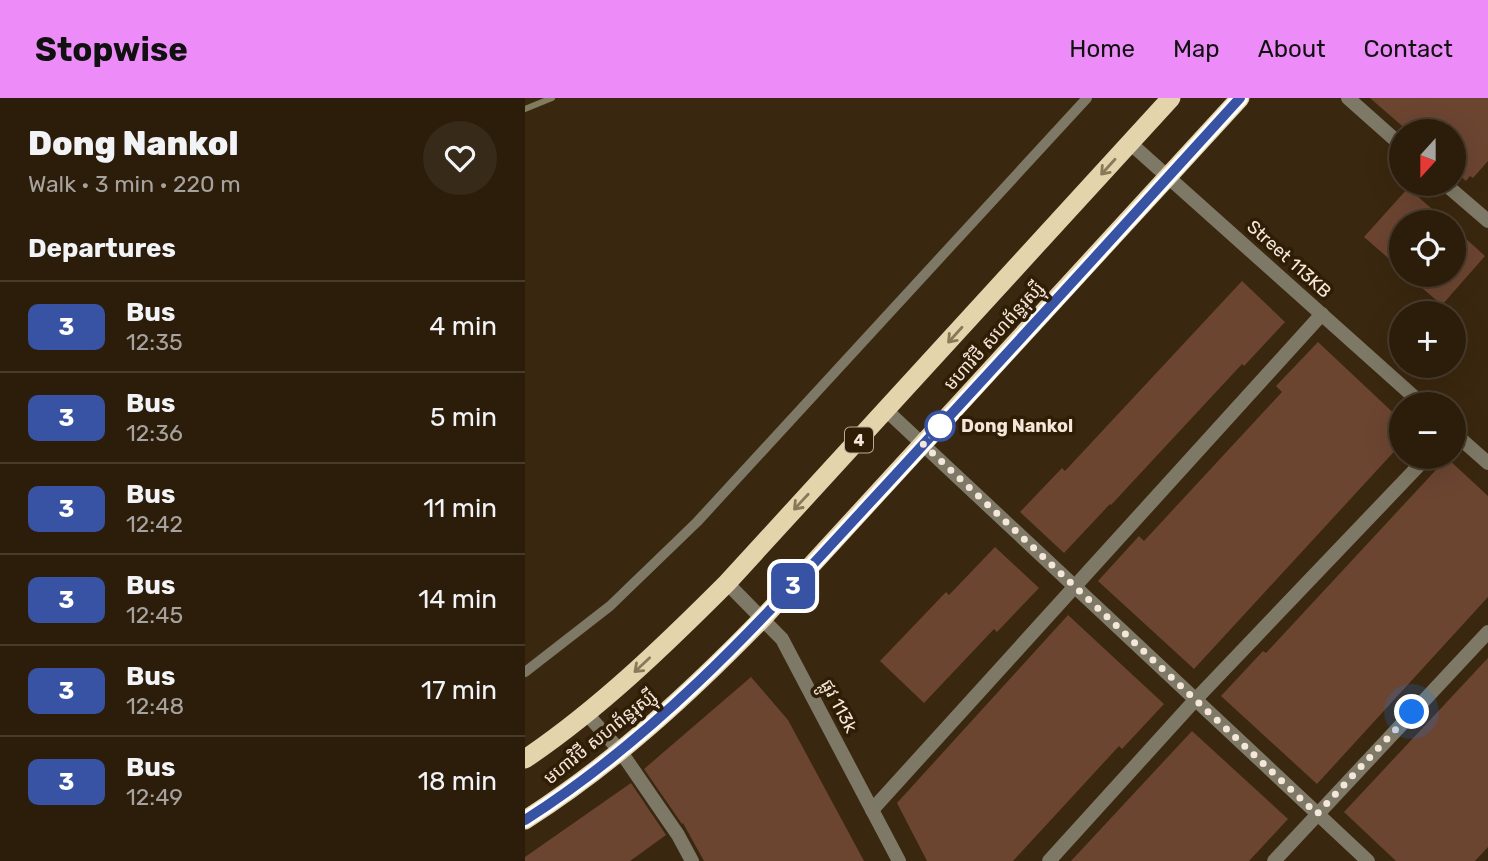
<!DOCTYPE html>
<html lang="en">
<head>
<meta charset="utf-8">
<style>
  body { margin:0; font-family:Rubik,"Noto Sans Khmer",sans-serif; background:#382a19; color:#f1f3f6; height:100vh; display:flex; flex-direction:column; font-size:26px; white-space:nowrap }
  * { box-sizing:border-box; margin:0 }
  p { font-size:23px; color:#a6a29d }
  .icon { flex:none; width:38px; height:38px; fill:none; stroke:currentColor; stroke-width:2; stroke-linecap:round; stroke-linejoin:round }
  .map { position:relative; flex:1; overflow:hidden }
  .side { display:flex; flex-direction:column; background:#2c1d0b; width:525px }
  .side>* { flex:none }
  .badge { padding:0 14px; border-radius:10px; font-size:24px; line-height:46px }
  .needle { width:46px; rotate:201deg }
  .tools { position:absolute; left:864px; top:21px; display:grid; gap:14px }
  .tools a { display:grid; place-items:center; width:77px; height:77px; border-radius:50%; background:#2c1d0b; box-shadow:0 7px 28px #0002,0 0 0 2px #483b2c; font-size:35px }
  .you { position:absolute; width:35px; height:35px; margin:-18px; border:5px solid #fff; border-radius:50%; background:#1a73e8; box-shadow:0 0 0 10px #1a73e833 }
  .map>.badge { position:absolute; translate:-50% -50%; box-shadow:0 0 0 4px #fff }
  h2 { padding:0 28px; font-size:26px; line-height:63px }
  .round { display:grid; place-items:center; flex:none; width:74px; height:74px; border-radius:37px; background:#382a19 }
  .head { display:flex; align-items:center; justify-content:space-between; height:119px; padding:0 28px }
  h1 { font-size:33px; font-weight:800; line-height:52px }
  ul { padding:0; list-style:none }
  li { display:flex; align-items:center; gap:21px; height:91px; padding:0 28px; border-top:2px solid #483b2c }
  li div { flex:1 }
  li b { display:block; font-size:26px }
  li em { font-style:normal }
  li .badge { min-width:77px; font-weight:700; text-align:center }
  header { display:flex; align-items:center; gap:42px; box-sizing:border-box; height:98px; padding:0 35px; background:#ed8cf9; color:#111 }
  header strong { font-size:33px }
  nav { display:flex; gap:38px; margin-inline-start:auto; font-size:24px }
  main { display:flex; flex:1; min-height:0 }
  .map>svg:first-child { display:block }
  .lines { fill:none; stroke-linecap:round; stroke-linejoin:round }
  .stream { stroke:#7f7d5c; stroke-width:6 }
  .building { fill:#6c4531 }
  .service { stroke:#7e7866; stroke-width:10 }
  .minor { stroke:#7e7866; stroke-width:14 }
  .tertiary { stroke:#7e7866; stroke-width:14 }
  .trunk { stroke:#e4d4ab; stroke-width:19 }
  .oneway { stroke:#8a7858 }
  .line-casing { stroke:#fff; stroke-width:16 }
  .line { stroke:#3853a4; stroke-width:10 }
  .walk { stroke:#f4e7da; stroke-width:7; stroke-dasharray:0 12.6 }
  .stop-dot { fill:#fff; stroke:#3853a4; stroke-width:3.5 }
  .labels { text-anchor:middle; stroke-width:7; stroke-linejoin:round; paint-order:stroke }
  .shield { fill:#2f1d05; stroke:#b9aa9a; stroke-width:2 }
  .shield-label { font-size:16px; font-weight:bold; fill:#f4e7da }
  .street-label { font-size:18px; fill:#f4e7da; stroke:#2f1d05 }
  .stop-label { font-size:18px; font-weight:bold; fill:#f4e7da; stroke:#2f1d05; text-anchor:start }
</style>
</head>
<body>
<header>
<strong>Stopwise</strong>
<nav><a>Home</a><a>Map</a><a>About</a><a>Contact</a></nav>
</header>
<main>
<section class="side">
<div class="head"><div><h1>Dong Nankol</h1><p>Walk · 3 min · 220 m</p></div><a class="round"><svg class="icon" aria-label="heart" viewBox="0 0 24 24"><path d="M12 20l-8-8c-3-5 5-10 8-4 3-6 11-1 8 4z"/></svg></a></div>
<h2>Departures</h2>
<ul>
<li><span class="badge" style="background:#3853a4;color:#fff">3</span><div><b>Bus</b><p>12:35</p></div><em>4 min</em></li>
<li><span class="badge" style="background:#3853a4;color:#fff">3</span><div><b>Bus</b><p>12:36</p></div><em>5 min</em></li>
<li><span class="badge" style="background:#3853a4;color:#fff">3</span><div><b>Bus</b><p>12:42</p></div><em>11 min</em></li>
<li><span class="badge" style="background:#3853a4;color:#fff">3</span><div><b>Bus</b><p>12:45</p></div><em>14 min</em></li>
<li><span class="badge" style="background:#3853a4;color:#fff">3</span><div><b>Bus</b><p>12:48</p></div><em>17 min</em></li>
<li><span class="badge" style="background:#3853a4;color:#fff">3</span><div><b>Bus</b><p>12:49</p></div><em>18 min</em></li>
</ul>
</section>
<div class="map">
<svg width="963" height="763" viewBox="0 0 963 763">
  <rect width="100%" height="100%" fill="#3a270f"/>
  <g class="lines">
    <!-- stream -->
    <path class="stream" d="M0,11L27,0"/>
  </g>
  <!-- building -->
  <g class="building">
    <path d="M845,0H963V63L948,80L945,78L941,83L929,73V33H883Z"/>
    <path d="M883,90L922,124H877V172L839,139Z"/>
    <path d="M929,130L960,158L917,207L882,177H929Z"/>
    <path d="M717,183L760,224L719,268L717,266L586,407L585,406L539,455L495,414L537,370L540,373Z"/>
    <path d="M793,244L877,323V345L669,571L573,483L614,438L619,443L757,294L751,288Z"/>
    <path d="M922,360L963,398V499L792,686L696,598L738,553L741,555Z"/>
    <path d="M470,449L514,490L472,534L469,531L399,605L355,563L421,494L424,497Z"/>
    <path d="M543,517L639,606L597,651L594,648L488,763H402L372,705Z"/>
    <path d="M963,560V749L950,763H871L819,714Z"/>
    <path d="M226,579L263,622L339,763H179L158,725L157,726L119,671Z"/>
    <path d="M667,633L763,721L724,763H546Z"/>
    <path d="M106,685L141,737L105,763H0V759Z"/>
  </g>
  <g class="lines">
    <!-- service -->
    <path class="service" d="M0,574L85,508L172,424L562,0"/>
    <!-- minor -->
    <g class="minor">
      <path d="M823,0L877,48"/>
      <path d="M605,45L897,306"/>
      <path d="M920,86L963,123"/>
      <path d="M361,312L843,763"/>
      <path d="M929,335L963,365"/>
      <path d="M61,615L96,654L153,737L167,763"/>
      <path d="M347,712L797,216"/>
      <path d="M524,763L671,601L902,359"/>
      <path d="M749,763L963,534"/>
    </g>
    <!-- tertiary -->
    <path class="tertiary" d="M202,485L257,541L374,763"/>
    <!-- trunk -->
    <g class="trunk">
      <path d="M0,661C74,611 139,548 202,485L646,0"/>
      <path d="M0,722C88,666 164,596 237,521L715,0"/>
    </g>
  </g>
  <!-- one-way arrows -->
  <defs><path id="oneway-shaft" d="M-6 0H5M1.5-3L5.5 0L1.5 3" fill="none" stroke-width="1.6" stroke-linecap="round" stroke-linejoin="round" transform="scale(1.75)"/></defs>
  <g class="oneway">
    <use href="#oneway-shaft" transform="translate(583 69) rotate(132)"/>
    <use href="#oneway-shaft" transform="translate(430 237) rotate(132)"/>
    <use href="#oneway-shaft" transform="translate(276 404) rotate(133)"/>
    <use href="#oneway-shaft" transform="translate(117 567) rotate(137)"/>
  </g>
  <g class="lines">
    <defs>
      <path id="line" d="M0,722C143,631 248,509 362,386C480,258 598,129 715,0"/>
    </defs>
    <!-- line casing -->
    <use href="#line" class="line-casing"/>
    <!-- line -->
    <use href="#line" class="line"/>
    <!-- walk -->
    <path class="walk" d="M415,328L398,346L792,716L887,614"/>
  </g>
  <!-- markers -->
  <circle class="stop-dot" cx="415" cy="328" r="14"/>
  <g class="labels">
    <!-- shield labels -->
    <rect class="shield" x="320" y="329.5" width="28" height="25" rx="5"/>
    <g class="shield-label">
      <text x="334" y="348">4</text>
    </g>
    <!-- street labels -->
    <g class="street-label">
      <text transform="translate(764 161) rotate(42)" y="6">Street 113KB</text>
      <text transform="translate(469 238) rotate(-48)" y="6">មហាវិថី សហព័ន្ធរុស្ស៊ី</text>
      <text transform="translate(314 608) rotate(62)" y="6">ផ្លូវ 113k</text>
      <text transform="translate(75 639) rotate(-39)" y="6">មហាវិថី សហព័ន្ធរុស្ស៊ី</text>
    </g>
    <!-- stop labels -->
    <g class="stop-label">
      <text x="436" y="334">Dong Nankol</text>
    </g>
  </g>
</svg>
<div class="tools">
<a><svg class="needle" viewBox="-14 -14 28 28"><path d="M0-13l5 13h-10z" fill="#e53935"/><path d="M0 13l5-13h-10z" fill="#a6a29d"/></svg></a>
<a><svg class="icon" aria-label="locate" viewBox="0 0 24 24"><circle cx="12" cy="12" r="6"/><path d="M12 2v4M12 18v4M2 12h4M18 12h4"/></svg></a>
<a>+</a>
<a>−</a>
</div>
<div class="you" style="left:887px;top:614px"></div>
<b class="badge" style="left:268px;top:488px;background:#3853a4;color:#fff">3</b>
</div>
</main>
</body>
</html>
